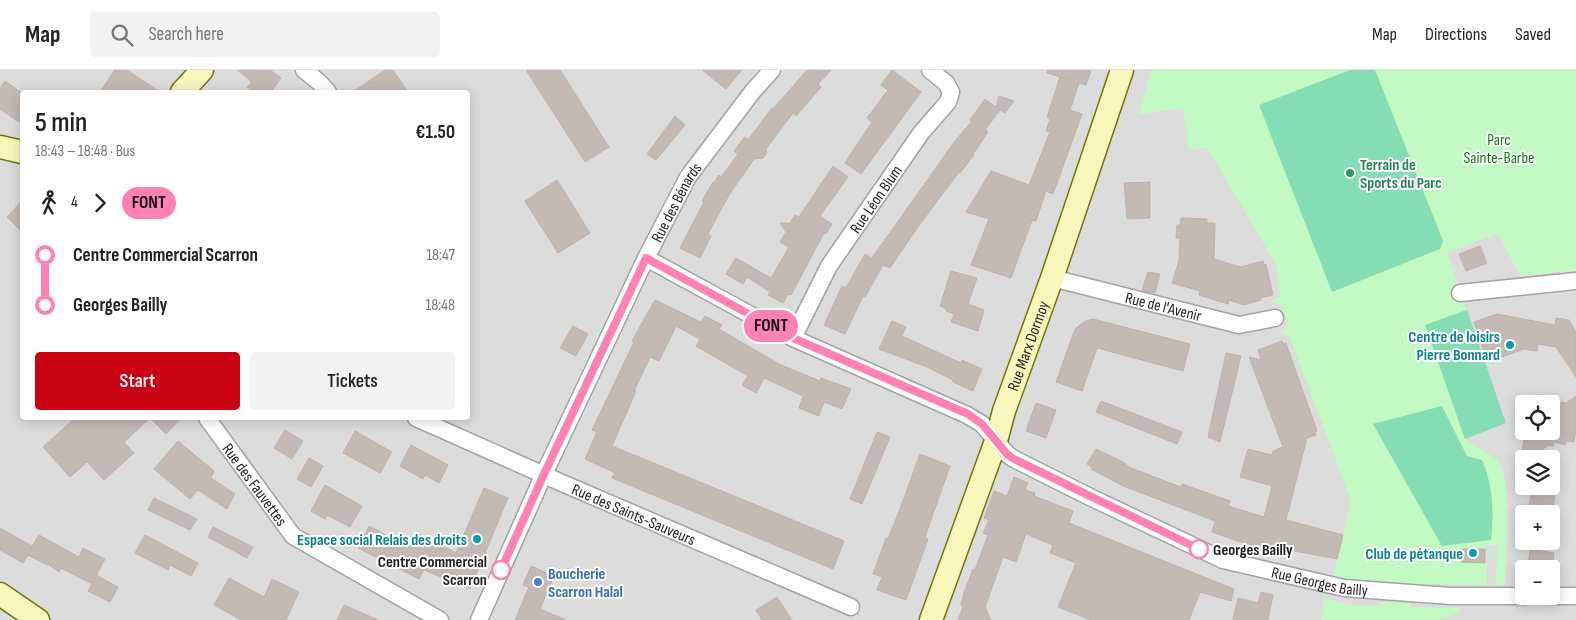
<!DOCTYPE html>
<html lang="en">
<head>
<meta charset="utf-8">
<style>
  body { margin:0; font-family:"Sofia Sans Condensed",sans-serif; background:#f2f2f2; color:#222; height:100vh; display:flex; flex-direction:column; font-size:19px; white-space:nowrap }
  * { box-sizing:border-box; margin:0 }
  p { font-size:16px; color:#767676 }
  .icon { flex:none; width:28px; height:28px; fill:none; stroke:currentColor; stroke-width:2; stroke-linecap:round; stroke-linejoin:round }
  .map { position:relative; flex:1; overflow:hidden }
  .drawer { position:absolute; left:20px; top:20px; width:450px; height:330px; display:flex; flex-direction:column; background:#fff; border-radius:5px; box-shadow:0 2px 12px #0003 }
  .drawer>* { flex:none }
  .badge { padding:0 10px; border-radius:16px; font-size:18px; line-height:32px }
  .controls { position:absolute; left:1515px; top:325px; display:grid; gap:10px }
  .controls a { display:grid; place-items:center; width:45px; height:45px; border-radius:5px; background:#fff; box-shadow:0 2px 12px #0003; font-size:25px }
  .map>.badge { position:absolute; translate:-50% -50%; box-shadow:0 0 0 2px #fff }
  .legs { display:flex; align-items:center; gap:8px; height:55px; padding:0 15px; font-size:16px }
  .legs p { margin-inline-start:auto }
  .overview { display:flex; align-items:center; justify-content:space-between; height:85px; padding:0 15px }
  h1 { font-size:28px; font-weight:600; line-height:38px }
  .cta { display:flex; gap:10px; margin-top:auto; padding:10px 15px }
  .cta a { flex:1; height:58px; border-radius:5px; background:#ca0414; color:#fff; font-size:20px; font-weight:600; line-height:58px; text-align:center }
  .cta a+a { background:#f2f2f2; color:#222 }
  ul { padding:0 15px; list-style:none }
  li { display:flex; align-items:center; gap:18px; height:50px; font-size:19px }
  li i { display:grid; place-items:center; width:8px; height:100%; margin:0 6px; background:currentColor }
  li i::after { content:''; width:12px; height:12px; margin:-6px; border:4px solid; border-radius:50%; background:#fff }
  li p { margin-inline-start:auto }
  li:first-child i { background:linear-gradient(#0000 50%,currentColor 0) }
  li:last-child i { background:linear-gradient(currentColor 50%,#0000 0) }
  header { display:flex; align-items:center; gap:30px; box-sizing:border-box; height:70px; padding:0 25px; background:#fff; border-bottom:1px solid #e0e0e0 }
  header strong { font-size:24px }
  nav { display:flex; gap:28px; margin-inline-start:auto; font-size:18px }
  .search { width:350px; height:45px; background:#f2f2f2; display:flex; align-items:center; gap:12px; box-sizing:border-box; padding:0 18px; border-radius:5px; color:#767676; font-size:19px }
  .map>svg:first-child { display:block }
  .residential { fill:#dddcdc; fill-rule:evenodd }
  .park { fill:#c3f9c3 }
  .pitch { fill:#85ddb3 }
  .building { fill:#c4bab5; stroke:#c1b1a8 }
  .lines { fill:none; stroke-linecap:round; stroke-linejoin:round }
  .street-casing { stroke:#a3a3a3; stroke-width:19 }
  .secondary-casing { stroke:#727507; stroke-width:25 }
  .street { stroke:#fff; stroke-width:16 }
  .secondary { stroke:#f8f6ba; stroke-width:22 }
  .line-1-casing { stroke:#fff; stroke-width:11 }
  .line-1 { stroke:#ff82b4; stroke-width:8 }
  .leisure-dot { fill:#2e9e5b; stroke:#fff; stroke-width:2 }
  .culture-dot { fill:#0f9aa8; stroke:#fff; stroke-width:2 }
  .stop-1-dot { fill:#fff; stroke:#ff82b4; stroke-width:2.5 }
  .shop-dot { fill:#3f7fe0; stroke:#fff; stroke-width:2 }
  .labels { text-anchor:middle; stroke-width:4; stroke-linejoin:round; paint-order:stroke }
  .park-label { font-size:16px; fill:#0e7c0d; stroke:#fff }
  .leisure-label { font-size:16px; font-weight:bold; fill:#27864d; stroke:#fff; text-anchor:start }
  .street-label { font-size:16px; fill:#1f1f1f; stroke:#fff }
  .culture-label { font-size:16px; font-weight:bold; fill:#0d838f; stroke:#fff; text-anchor:end }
  .stop-label { font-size:16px; font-weight:bold; fill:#1f1f1f; stroke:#fff; text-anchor:start }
  .shop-label { font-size:16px; font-weight:bold; fill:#366cbe; stroke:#fff; text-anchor:start }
</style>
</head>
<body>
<header>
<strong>Map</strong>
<div class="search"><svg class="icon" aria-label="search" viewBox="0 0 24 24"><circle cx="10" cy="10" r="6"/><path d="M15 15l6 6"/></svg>Search here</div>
<nav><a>Map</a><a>Directions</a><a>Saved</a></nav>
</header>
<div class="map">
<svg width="1576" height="550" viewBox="0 0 1576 550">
  <rect width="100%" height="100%" fill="#efebe5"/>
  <!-- residential -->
  <path class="residential" d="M0,0H1576V550H0ZM22,22H468V348H22ZM1524,334H1551V361H1524ZM1524,389H1551V416H1524ZM1524,444H1551V471H1524ZM1524,499H1551V526H1524Z"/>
  <!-- park -->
  <g class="park">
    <path d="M1151,0H1576V201L1520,206L1498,163L1447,183C1455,202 1459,221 1467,240L1425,255L1465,369L1498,390C1513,411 1506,487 1505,515H1496L1497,475H1486L1487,515L1412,514L1411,518L1361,512L1333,506L1351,431L1290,267L1281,264L1289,254L1285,245L1284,238L1272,232V230L1280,227L1276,194L1207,78L1189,80L1183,38L1139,44Z"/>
    <path d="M1324,528L1351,535L1380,536V532L1411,533V537L1459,538L1460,543L1436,550H1321Z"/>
  </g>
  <!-- pitch -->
  <g class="pitch">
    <path d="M1350,0H1375L1443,171L1440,179L1332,222L1259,35Z"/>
    <path d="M1467,240L1506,353L1465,369L1425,255Z"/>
    <path d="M1442,336L1467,386L1482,390C1493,415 1494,443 1491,470L1442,476L1373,354Z"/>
  </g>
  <!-- building -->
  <g class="building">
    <path d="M115,0H127L160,22H100Z"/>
    <path d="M237,0H270L281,8L271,22H255L247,17L251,13L250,10Z"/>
    <path d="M385,0H393L408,22H353Z"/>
    <path d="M526,0H560L609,77L585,92Z"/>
    <path d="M702,0H742L726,19Z"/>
    <path d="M807,0H831L818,14L821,17L796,46L793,43L766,79L767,83L763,88L754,89L729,125L708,164L711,166L700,188L680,178L704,132L702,131L713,112L714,113L719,105L721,107L738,84L734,81L740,73L745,67L748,70L772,38L773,39Z"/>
    <path d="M892,0L921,22L861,104L845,93L872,52L867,48L888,20L881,15Z"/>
    <path d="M1047,0H1091L1086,15L1079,13L1070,40L1082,44L1053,124L1046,121L1036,151L1032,150L1011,208L971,195L989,149L966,142L991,101L1029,115L1050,62L1046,61L1050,49L1047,47L1060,7L1068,9L1047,3Z"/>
    <path d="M5,11L22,23V54L0,39V19Z"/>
    <path d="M999,26L1014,31L1005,43L1000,40L985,60L988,62L973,84L974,85L960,103L959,102L920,154L890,198L883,195L865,227L863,226L845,264L824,255L842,216L846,218L865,184L872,188L955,71L972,51L970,50L985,29L996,37Z"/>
    <path d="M675,46L685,55L656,90L647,84Z"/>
    <path d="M833,96L848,107L820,146L832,154L826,164L824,163L791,225L788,224L783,233L768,225L770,222L747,207L743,214L726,204L736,188L771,208L789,177L780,172L786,162L780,153H790L795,145L799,147Z"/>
    <path d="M557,110L590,163L558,183L525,131Z"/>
    <path d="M1150,112V148L1127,149L1124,113Z"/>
    <path d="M22,131V162L7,147Z"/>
    <path d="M1181,148L1207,149V153H1215L1214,189L1240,197L1263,191L1264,195L1266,194L1273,225L1260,228L1261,230L1244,235L1229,230L1228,234L1199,225L1200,221L1172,213L1179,191L1180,168H1176L1177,155H1180Z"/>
    <path d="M1480,176L1487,193L1466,201L1459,184Z"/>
    <path d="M951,201L977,208L968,234L984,240L978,261L951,252L954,244L946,241L947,239L940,236Z"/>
    <path d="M1148,202L1160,204L1155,223L1142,220Z"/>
    <path d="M655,230L701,252L705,246L722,255L719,259L781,295L820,311L821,308L851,319L842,339L824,332L819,346L799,338L803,326L764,308L756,323L742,315L748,306L696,276L700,269L676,256L659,291L650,287L634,321H636L612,376L844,471L833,499L612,408L615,403L585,389L597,362L592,360L634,272L632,271Z"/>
    <path d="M1497,244L1555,255L1556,248L1569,250L1576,262V307L1556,277L1538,274L1537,281L1524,279L1488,292L1474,252Z"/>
    <path d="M1093,249L1190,274L1183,301L1097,278L1082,321L1056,312L1075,259L1085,251Z"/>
    <path d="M892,251L906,257L902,266L961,293L962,290L982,299L973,321L953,312V310L927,297L879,279Z"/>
    <path d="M573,256L588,264L576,286L560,278Z"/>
    <path d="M1282,271L1283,274L1286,273L1317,361L1315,362L1316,365L1307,368L1286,450L1343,465L1337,489L1279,478L1278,481L1240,472L1212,462L1215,451L1123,416L1091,399L1092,397L1087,394L1096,379L1125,393V394L1131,398L1181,417L1182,414L1230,431L1228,436L1264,447L1272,416L1240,407L1248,379L1272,385L1273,381L1283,377L1249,287L1261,290L1258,280Z"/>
    <path d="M1226,283L1241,286L1220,372L1208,367Z"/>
    <path d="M1576,326V359L1574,372L1567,371L1565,375L1554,372L1553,376L1549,375L1537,383L1536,388L1521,385L1524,370L1529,371L1543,361H1551V343L1561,336V332L1566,333Z"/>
    <path d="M1101,331L1182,362L1177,374L1096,342Z"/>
    <path d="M1036,333L1056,340L1046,368L1026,361Z"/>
    <path d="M75,348H181L166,364L150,348L124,372L134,383L104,410L87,392L70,407L43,377Z"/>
    <path d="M285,360L303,371L292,389L274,378Z"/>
    <path d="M355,361L392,382L380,403L343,383Z"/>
    <path d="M877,362L890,367L862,434L850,429Z"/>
    <path d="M178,371L214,401L211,408L235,424L227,439L198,420L190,429L154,399Z"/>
    <path d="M411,375L448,395L439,413L425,405L423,409L400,396Z"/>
    <path d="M920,384L950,396L925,467L928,469L906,530L877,520L882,507L873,504L886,468L888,469L900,439Z"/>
    <path d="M309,388L323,396L311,417L297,409Z"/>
    <path d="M1014,407L1028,413L1025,420L1035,423L1034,426L1073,441L1069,453L1234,519L1231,531L1200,522L1189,550H1091L1058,537L1076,493L1050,483L1053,475L1026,464L1016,492L1003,487L985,537L991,550H958L963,537L961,535L964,523L973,499L975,500L988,465L983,463L989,450L984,448L994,421L1007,426Z"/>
    <path d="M325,415L362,436L350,457L327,445L325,449L311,441Z"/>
    <path d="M484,418L508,428L470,519L424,500L419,509L358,478L369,456L392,468L393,465L413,475L420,464L456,483Z"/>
    <path d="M1532,419L1555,422L1553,441L1529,437Z"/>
    <path d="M154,428L197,449L190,460L148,440Z"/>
    <path d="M213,457L253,477L247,488L208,467Z"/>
    <path d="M0,458L32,476L30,480L39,465L79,487L83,478L105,489L94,509L96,505L118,517L110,532L88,521L92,514L61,498L59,502L48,494L47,495L28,485L23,493L0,480Z"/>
    <path d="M145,465L198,493L191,506L170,495L168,500L135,483Z"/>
    <path d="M1462,479H1485V493L1461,492Z"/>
    <path d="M1530,479L1554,483L1552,499L1528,498Z"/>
    <path d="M531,496L554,506L540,539L566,550H515L529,517L523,515Z"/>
    <path d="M229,508L264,527L272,509L299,522L286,550H241L214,535Z"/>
    <path d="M1261,522L1273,525L1268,550H1233L1238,528L1258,533Z"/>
    <path d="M777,527L792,550H762L756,540Z"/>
    <path d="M344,535L378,550H337Z"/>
  </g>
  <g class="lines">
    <defs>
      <g id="street">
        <path d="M304,0L320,13L328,22"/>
        <path id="s1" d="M646,188L793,268L967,345L982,354L1007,384L1014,389L1094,429L1223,490L1344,518L1450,526H1524"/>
        <path id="s2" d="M1052,208L1239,255L1275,248"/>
        <path d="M1460,223L1576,211"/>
        <path id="s3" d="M793,268L829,196L921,63L948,32L951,22L946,13L930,0"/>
        <path id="s4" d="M207,348L293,466L440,550"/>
        <path id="s5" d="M416,348L562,413L851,537"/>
        <path d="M1551,526H1576"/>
        <path id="s6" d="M479,550L544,404L646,188L688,107L753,21L772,0"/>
      </g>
      <g id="secondary">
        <path d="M182,22L202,0"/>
        <path d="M0,77L22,82"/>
        <path d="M0,524L38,550"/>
        <path id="s7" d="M931,550L996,371L1004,341L1052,208L1122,0"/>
      </g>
    </defs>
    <!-- street casing -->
    <use href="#street" class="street-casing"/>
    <!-- secondary casing -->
    <use href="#secondary" class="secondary-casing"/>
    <!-- street -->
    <use href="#street" class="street"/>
    <!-- secondary -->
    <use href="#secondary" class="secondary"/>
  </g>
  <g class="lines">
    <defs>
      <path id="line-1" d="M501,500L544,404L646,188L793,268L968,344L982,354L1007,384L1014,389L1199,479"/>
    </defs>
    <!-- line-1 casing -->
    <use href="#line-1" class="line-1-casing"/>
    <!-- line-1 -->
    <use href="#line-1" class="line-1"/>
  </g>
  <!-- markers -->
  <circle class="leisure-dot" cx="1350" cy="103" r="5"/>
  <g class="culture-dot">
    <circle cx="1510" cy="275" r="5"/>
    <circle cx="477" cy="469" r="5"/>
    <circle cx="1473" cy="483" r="5"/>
  </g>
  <g class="stop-1-dot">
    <circle cx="1199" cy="479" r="9"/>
    <circle cx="501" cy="500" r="9"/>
  </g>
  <circle class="shop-dot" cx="538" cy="512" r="5"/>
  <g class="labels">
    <!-- park labels -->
    <g class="park-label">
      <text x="1499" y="75">Parc<tspan x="1499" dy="18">Sainte-Barbe</tspan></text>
    </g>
    <!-- leisure labels -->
    <g class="leisure-label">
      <text x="1360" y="100">Terrain de<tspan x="1360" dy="18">Sports du Parc</tspan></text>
    </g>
    <!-- street labels -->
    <g class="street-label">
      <text dy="6" stroke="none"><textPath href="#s3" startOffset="162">Rue Léon Blum</textPath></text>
      <text dy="6" stroke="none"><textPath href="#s6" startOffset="462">Rue des Bénards</textPath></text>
      <text dy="6" stroke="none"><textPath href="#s2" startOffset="115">Rue de l'Avenir</textPath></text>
      <text dy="6" stroke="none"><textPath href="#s7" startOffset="291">Rue Marx Dormoy</textPath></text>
      <text dy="6" stroke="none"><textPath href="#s4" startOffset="82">Rue des Fauvettes</textPath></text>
      <text dy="6" stroke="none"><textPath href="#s5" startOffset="238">Rue des Saints-Sauveurs</textPath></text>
      <text dy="6" stroke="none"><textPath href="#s1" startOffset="754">Rue Georges Bailly</textPath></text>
    </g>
    <!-- culture labels -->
    <g class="culture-label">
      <text x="1500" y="272">Centre de loisirs<tspan x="1500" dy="18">Pierre Bonnard</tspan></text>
      <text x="467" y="475">Espace social Relais des droits</text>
      <text x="1463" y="489">Club de pétanque</text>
    </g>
    <!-- stop labels -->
    <g class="stop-label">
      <text x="1213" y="485">Georges Bailly</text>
      <text x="487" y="497" text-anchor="end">Centre Commercial<tspan x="487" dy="18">Scarron</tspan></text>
    </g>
    <!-- shop labels -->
    <g class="shop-label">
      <text x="548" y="509">Boucherie<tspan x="548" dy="18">Scarron Halal</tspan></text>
    </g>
  </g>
</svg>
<div class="controls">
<a><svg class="icon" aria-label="locate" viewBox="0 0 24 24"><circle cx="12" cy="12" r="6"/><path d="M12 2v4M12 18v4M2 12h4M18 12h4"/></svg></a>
<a><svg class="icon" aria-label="layers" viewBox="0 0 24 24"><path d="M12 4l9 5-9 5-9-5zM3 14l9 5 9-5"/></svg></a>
<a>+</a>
<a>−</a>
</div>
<b class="badge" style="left:771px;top:256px;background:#ff82b4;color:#111">FONT</b>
<section class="drawer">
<div class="overview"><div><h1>5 min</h1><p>18:43 – 18:48 · Bus</p></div><b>€1.50</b></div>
<div class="legs"><svg class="icon" aria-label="walk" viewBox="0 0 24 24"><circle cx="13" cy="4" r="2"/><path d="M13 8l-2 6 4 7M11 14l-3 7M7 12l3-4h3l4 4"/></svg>4<svg class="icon" aria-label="forward" viewBox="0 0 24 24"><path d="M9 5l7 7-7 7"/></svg><b class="badge" style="background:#ff82b4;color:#111">FONT</b></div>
<ul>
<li><i style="color:#ff82b4"></i><b>Centre Commercial Scarron</b><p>18:47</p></li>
<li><i style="color:#ff82b4"></i><b>Georges Bailly</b><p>18:48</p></li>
</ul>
<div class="cta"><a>Start</a><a>Tickets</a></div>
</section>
</div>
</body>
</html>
